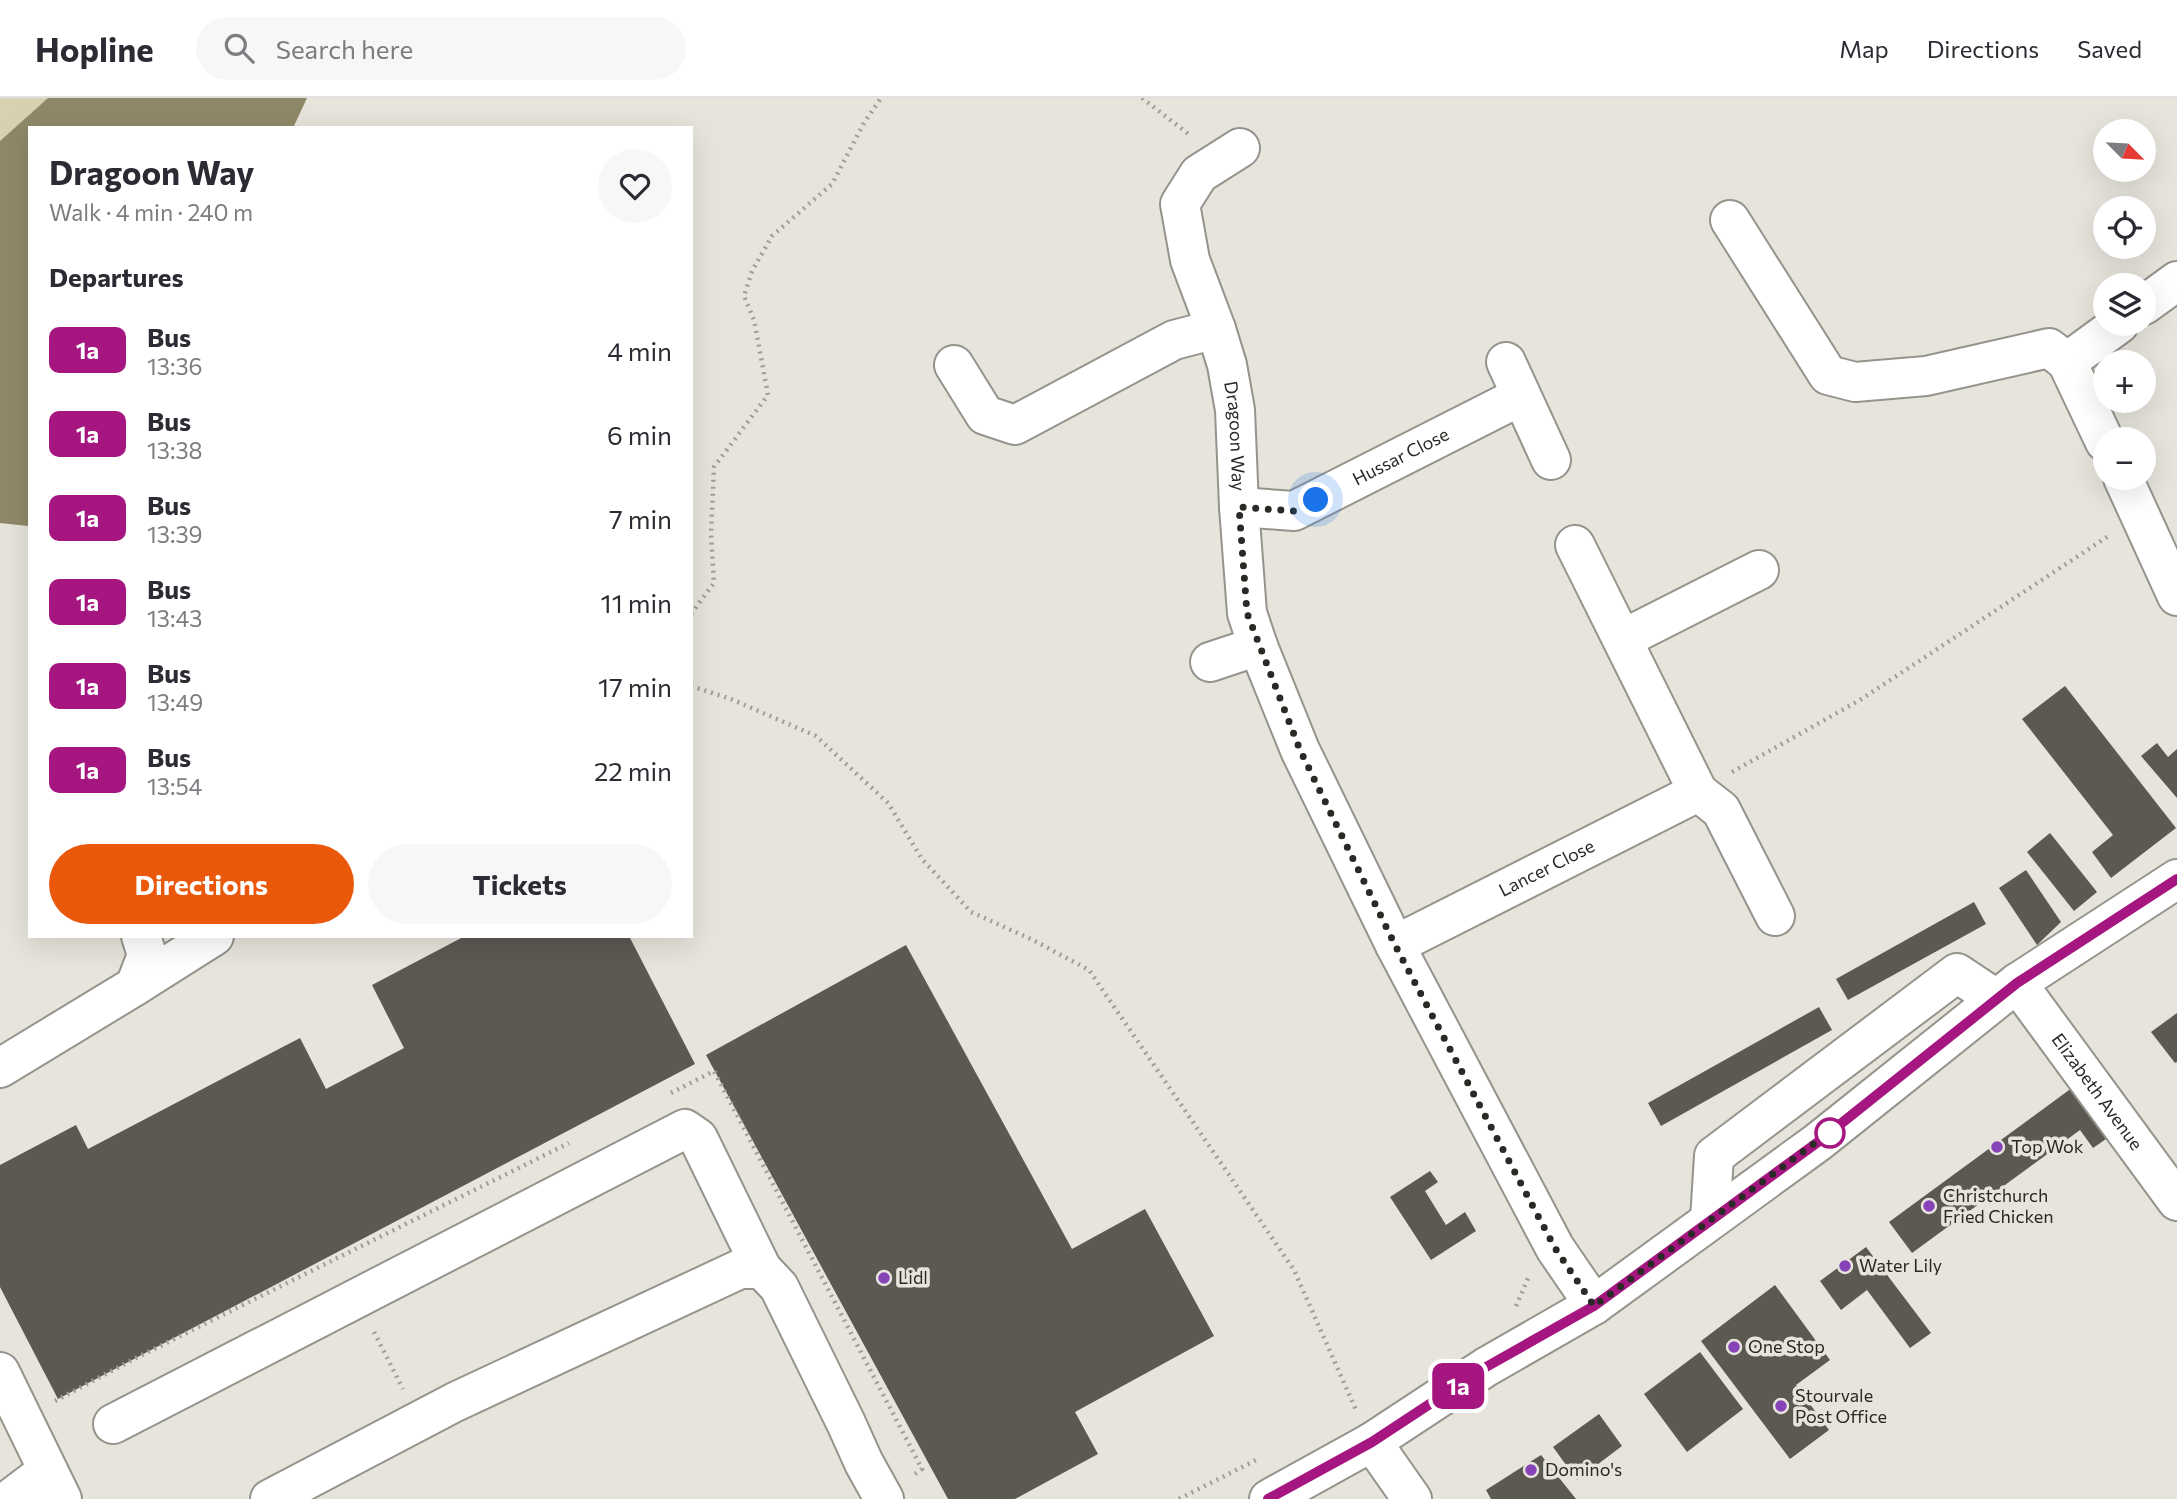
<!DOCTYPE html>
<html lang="en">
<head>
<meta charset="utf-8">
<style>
  body { margin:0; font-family:Commissioner,sans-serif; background:#f7f7f7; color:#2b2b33; height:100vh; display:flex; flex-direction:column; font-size:26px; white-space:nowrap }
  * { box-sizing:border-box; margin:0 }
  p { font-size:23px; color:#7c7c81 }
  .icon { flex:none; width:38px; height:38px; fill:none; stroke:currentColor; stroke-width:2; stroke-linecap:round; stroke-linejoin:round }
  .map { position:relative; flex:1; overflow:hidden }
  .details { position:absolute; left:28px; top:28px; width:665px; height:812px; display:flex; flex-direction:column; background:#fff; border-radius:0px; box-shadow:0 7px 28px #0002 }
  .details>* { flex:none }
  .badge { padding:0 14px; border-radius:10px; font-size:24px; line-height:46px }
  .needle { width:46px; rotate:114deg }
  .tools { position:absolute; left:2093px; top:21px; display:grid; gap:14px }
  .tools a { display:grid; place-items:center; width:63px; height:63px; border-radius:50%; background:#fff; box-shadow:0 7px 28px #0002; font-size:35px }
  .you { position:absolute; width:35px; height:35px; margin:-18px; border:5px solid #fff; border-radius:50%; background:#1a73e8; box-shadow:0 0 0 10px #1a73e833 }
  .map>.badge { position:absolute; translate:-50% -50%; box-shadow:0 0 0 4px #fff }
  h2 { padding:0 21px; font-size:26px; line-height:63px }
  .round { display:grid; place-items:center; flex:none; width:74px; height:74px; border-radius:37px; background:#f7f7f7 }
  .headline { display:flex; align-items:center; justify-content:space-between; height:119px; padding:0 21px }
  h1 { font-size:33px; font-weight:700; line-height:52px }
  .cta { display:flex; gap:14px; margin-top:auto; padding:14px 21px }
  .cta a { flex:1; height:80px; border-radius:42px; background:#ea580c; color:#fff; font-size:28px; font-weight:700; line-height:80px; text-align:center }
  .cta a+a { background:#f7f7f7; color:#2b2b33 }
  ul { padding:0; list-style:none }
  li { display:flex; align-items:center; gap:21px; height:84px; padding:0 21px }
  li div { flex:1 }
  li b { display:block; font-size:26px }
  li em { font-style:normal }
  li .badge { min-width:77px; font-weight:700; text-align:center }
  header { display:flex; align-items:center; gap:42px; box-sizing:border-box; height:98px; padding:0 35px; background:#fff; border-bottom:2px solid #e1e1e2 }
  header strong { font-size:33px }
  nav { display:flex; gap:38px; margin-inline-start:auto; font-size:24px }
  .search { width:490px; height:63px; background:#f7f7f7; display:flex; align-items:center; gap:18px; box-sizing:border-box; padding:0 24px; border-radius:38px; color:#7c7c81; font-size:26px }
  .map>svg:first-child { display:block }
  .green { fill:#d8d1af }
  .water { fill:#8f8868 }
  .building { fill:#5b5952 }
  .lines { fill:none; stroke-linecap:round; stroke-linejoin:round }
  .minor-casing { stroke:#95948c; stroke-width:42 }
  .major-casing { stroke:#95948c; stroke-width:42 }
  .path { stroke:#9f9e97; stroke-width:4.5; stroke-dasharray:2 5; stroke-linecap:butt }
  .minor { stroke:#fff; stroke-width:38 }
  .major { stroke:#fff; stroke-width:38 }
  .line-casing { stroke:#fff; stroke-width:16 }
  .line { stroke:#a61680; stroke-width:10 }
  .walk { stroke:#292925; stroke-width:7; stroke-dasharray:0 12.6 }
  .stop-dot { fill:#fff; stroke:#a61680; stroke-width:3.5 }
  .poi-dot { fill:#8644b8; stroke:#e6e4db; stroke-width:2.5 }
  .labels { text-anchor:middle; stroke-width:7; stroke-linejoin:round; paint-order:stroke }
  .street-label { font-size:18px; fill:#292925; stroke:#e6e4db }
  .poi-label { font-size:18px; fill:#292925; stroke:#e6e4db; text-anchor:start }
</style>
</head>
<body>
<header>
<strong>Hopline</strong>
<div class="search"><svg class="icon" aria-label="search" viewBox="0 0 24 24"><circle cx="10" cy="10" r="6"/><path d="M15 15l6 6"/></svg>Search here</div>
<nav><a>Map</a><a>Directions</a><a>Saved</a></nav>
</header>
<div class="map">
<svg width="2177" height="1401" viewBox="0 0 2177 1401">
  <rect width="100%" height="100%" fill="#e6e4db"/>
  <!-- green -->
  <path class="green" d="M0,0H48L0,43Z"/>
  <!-- water -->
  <path class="water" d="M48,0H307L293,30H30V428H28L0,425V43Z"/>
  <!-- building -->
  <g class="building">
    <path d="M2065,588L2176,730L2111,780L2092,754L2113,737L2022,621Z"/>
    <path d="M2157,645L2168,659L2177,651V700L2141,658Z"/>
    <path d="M2050,735L2097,794L2074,813L2027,754Z"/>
    <path d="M2026,772L2061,824L2037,847L1999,790Z"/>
    <path d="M1974,804L1986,826L1848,902L1836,881Z"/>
    <path d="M465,838H629L695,966L58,1301L0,1189V1067L76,1027L88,1051L300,940L326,991L404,950L372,887Z"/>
    <path d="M906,847L1072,1151L1145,1111L1214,1238L1075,1314L1098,1356L1015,1401H948L706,957Z"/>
    <path d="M1819,909L1832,932L1661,1028L1648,1005Z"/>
    <path d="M2177,915V964L2175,965L2151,934Z"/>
    <path d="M2080,984L2116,1034L2093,1050L2080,1032L1912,1155L1889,1124Z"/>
    <path d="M1430,1073L1438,1084L1425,1093L1446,1127L1465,1114L1476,1133L1431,1162L1390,1099Z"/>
    <path d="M1866,1149L1931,1235L1910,1250L1867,1192L1841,1212L1820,1183Z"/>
    <path d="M1775,1187L1830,1262L1796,1287L1829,1332L1790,1361L1701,1243Z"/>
    <path d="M1700,1254L1743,1311L1687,1354L1644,1296Z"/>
    <path d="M1599,1316L1622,1348L1577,1382L1553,1349Z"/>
    <path d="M1541,1357L1576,1401H1491L1486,1392Z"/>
  </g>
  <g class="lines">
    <defs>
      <g id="minor">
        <path id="s1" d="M1240,50L1199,76L1180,106L1190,162L1216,231L1227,267L1235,312L1239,409L1247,515L1258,548L1300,652L1395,847L1555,1150L1594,1207"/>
        <path d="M1730,122L1828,277L1855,284L1926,278L2049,250L2067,264L2119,226"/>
        <path d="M2144,207L2177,183"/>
        <path d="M1506,264L1551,362"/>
        <path d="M2067,264L2105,344"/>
        <path d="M954,267L985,317L1015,327L1174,242L1216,231"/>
        <path d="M2123,380L2177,498"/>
        <path id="s2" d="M1239,409L1294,413L1521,298"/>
        <path d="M1575,447L1698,694L1721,712L1775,818"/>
        <path d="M1623,541L1759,472"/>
        <path d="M1210,564L1258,548"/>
        <path id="s3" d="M1395,847L1698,694"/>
        <path id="s4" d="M2017,885L2177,1103"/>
        <path d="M135,888L214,838"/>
        <path d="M0,970L135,888L147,857L141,838"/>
        <path d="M1710,1122L1714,1058L1957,875L1996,901"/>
        <path d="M0,1274L62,1401"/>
        <path d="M113,1326L685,1031L698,1040L762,1171"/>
        <path d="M1372,1344L1412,1401"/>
        <path d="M10,1401L47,1373"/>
        <path d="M270,1401L455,1304L740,1171H762L779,1189L846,1325L864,1365L884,1401"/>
      </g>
      <path id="major" d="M1269,1401L1372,1344L1486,1269L1594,1207L1818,1044L2017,885L2177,781"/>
    </defs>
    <!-- minor casing -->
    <use href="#minor" class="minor-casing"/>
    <!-- major casing -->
    <use href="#major" class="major-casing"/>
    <!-- path -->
    <g class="path">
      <path d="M1142,0L1191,38"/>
      <path d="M691,516L714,485L711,436L714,369L768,297L754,222L744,198L752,173L772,138L832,86L864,25L881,0"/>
      <path d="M691,588L731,601L816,638L888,705L922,761L971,814L1033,842L1089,872L1294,1172L1356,1312"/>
      <path d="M1732,674L1860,602L2110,437"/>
      <path d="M671,995L714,973L922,1371L912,1378"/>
      <path d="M1516,1208L1529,1178"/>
      <path d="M374,1234L403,1291"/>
      <path d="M55,1303L134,1261L569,1045"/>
      <path d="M1179,1401L1260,1360"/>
    </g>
    <!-- minor -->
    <use href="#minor" class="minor"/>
    <!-- major -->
    <use href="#major" class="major"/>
  </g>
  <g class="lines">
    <defs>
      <path id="line" d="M1268,1401L1372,1344L1486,1269L1594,1208L1818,1044L2017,885L2177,781"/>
    </defs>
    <!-- line casing -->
    <use href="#line" class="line-casing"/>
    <!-- line -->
    <use href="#line" class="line"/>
    <!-- walk -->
    <path class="walk" d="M1316,402L1294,413L1239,409L1247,515L1300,652L1395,847L1528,1099L1555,1150L1594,1208L1838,1028L1830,1035"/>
  </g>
  <!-- markers -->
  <circle class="stop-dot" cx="1830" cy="1035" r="14"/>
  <g class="poi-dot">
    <circle cx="1997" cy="1049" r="7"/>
    <circle cx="1929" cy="1108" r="7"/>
    <circle cx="1845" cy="1168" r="7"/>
    <circle cx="884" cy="1180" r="7"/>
    <circle cx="1734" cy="1249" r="7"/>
    <circle cx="1781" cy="1308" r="7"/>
    <circle cx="1531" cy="1372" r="7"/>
  </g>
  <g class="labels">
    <!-- street labels -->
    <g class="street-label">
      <text dy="6" stroke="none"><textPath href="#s1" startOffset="324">Dragoon Way</textPath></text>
      <text dy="6" stroke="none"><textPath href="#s2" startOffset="175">Hussar Close</textPath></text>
      <text dy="6" stroke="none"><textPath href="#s3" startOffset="170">Lancer Close</textPath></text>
      <text dy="6" stroke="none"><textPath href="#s4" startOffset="135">Elizabeth Avenue</textPath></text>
    </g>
    <!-- poi labels -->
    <g class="poi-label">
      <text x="2011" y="1055">Top Wok</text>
      <text x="1943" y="1104">Christchurch<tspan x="1943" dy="21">Fried Chicken</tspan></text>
      <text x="1859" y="1174">Water Lily</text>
      <text x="898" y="1186">Lidl</text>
      <text x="1748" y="1255">One Stop</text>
      <text x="1795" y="1304">Stourvale<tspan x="1795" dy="21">Post Office</tspan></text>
      <text x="1545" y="1378">Domino's</text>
    </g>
  </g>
</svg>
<div class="tools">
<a><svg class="needle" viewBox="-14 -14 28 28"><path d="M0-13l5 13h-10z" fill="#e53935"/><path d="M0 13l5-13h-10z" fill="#7c7c81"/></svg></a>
<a><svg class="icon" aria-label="locate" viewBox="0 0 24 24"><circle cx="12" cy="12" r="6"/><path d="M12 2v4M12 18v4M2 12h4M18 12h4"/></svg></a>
<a><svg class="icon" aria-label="layers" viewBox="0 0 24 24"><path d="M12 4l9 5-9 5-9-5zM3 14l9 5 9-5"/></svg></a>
<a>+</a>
<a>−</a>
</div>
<div class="you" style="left:1316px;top:402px"></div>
<b class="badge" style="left:1458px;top:1288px;background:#a61680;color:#fff">1a</b>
<section class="details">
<div class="headline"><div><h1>Dragoon Way</h1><p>Walk · 4 min · 240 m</p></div><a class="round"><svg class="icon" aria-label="heart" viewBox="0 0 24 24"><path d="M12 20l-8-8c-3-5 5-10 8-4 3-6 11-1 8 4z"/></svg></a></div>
<h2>Departures</h2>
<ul>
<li><span class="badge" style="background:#a61680;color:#fff">1a</span><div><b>Bus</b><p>13:36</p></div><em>4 min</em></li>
<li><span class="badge" style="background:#a61680;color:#fff">1a</span><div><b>Bus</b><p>13:38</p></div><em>6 min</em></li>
<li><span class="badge" style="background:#a61680;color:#fff">1a</span><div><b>Bus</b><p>13:39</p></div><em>7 min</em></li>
<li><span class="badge" style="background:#a61680;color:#fff">1a</span><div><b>Bus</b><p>13:43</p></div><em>11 min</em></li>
<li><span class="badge" style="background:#a61680;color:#fff">1a</span><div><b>Bus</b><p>13:49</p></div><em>17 min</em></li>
<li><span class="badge" style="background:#a61680;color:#fff">1a</span><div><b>Bus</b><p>13:54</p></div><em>22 min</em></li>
</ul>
<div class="cta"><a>Directions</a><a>Tickets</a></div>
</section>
</div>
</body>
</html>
